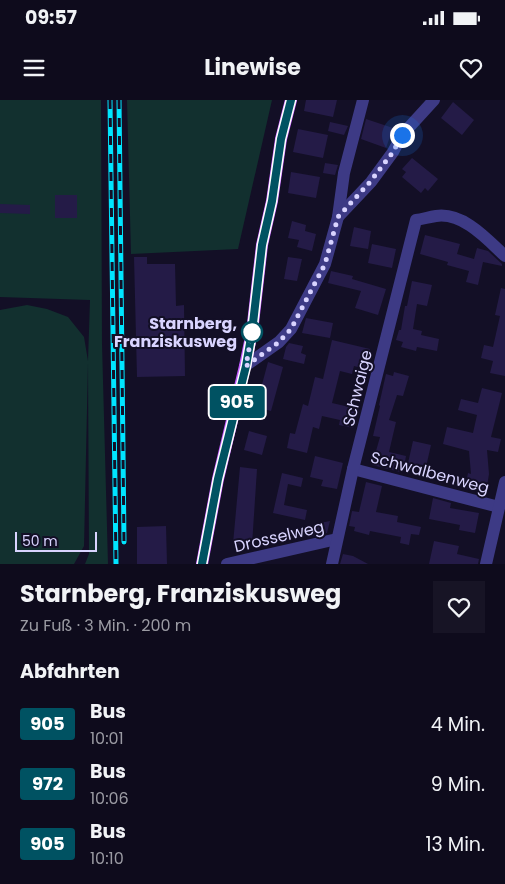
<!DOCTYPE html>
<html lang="de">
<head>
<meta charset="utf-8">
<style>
  body { margin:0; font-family:Poppins,sans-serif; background:#171425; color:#f1f3f6; height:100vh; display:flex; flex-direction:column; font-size:19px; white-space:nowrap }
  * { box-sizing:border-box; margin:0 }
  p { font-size:16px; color:#9b9ba3 }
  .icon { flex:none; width:28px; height:28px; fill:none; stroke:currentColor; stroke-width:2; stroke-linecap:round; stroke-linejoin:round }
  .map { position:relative; height:464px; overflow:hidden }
  .drawer { display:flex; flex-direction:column; background:#0e0b1c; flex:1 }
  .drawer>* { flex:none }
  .badge { padding:0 10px; border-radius:4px; font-size:18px; line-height:32px }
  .scale { position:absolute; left:15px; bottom:12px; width:82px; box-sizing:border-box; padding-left:5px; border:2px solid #d9d4ff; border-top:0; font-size:14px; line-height:18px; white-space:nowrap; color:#d9d4ff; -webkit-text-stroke:4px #130f26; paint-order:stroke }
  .you { position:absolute; width:25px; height:25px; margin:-12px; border:4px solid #fff; border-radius:50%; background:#1a73e8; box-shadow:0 0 0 8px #1a73e833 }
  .map>.badge { position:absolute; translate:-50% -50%; box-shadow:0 0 0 2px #fff }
  h2 { padding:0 20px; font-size:19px; line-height:45px }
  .round { display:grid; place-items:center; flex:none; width:52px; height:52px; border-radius:0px; background:#171425 }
  .overview { display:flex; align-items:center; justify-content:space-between; height:85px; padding:0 20px }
  h1 { font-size:24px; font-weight:700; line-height:38px }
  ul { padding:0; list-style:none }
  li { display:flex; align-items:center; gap:15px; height:60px; padding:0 20px }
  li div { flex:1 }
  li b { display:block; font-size:19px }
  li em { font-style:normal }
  li .badge { min-width:55px; font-weight:700; text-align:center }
  .status { display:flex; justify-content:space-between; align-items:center; height:35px; padding:0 25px; background:#0e0b1c; direction:ltr }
  .status svg { height:14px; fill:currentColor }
  header { display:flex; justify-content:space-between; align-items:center; height:65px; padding:0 20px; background:#0e0b1c; font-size:22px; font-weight:700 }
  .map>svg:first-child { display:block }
  .green { fill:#12302f }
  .building { fill:#241b47 }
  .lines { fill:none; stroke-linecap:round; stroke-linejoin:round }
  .minor { stroke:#3d3a85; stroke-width:12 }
  .major { stroke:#c25bff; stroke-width:12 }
  .rail-casing { stroke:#00e5ff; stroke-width:5 }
  .rail { stroke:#130f26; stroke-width:3; stroke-dasharray:9; stroke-linecap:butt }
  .line-casing { stroke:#fff; stroke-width:11 }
  .line { stroke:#005262; stroke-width:8 }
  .walk { stroke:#d9d4ff; stroke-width:5; stroke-dasharray:0 9 }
  .stop-dot { fill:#fff; stroke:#005262; stroke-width:2.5 }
  .labels { text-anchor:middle; stroke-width:4; stroke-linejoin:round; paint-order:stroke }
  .stop-label { font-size:16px; font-weight:bold; fill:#d9d4ff; stroke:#130f26; text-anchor:end }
  .street-label { font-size:16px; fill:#d9d4ff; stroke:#130f26 }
</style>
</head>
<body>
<div class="status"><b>09:57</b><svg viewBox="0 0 49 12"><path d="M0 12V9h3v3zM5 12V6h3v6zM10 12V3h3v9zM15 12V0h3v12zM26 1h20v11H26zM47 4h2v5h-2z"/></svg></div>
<header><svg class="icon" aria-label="menu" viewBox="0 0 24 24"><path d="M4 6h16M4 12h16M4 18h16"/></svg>Linewise<svg class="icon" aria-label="heart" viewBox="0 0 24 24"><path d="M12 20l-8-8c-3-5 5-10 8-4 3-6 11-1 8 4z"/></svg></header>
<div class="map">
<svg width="505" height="464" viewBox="0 0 505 464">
  <rect width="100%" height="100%" fill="#130f26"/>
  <!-- green -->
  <g class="green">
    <path d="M0,0H101L102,244L108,464H85L89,454L88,263L84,446L74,464H0V210L27,205L47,209L68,217L84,237L88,261L90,200L0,197Z"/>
    <path d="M127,0H272L238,149L131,154Z"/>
  </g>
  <!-- building -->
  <g class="building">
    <path d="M306,0H337L333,17L304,11Z"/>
    <path d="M453,2L474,20L462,35L441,18Z"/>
    <path d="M366,19L393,28L386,48L361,39Z"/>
    <path d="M330,22L348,26L344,35L328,31Z"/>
    <path d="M298,29L328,35L323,58L293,52Z"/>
    <path d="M412,58L438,79L428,91L425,88L421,93L402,77L406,72L402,69Z"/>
    <path d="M325,63L338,65L335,75L323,73Z"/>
    <path d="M291,72L320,77L316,98L288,93Z"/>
    <rect x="55" y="95" width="22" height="23"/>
    <path d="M0,104L30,105V114L0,113Z"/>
    <path d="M292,121L306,125L305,131L316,134L312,151L297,147L299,140L288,138Z"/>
    <path d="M354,127L371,131L368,149L350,146Z"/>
    <path d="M425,135L460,144L457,154L474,159L477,148L488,151L502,164V166L483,162L478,185L466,182L469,171L447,165L448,162L420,154Z"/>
    <path d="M372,144L396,149L392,168L368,163Z"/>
    <path d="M134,157H147V164H175L176,206L184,205L185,276L137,277Z"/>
    <path d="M288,157L302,159L297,181L284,179Z"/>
    <path d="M331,171L353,176L352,179L386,189L378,215L355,208L361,191L328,183Z"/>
    <path d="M412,181L432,185L427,206L417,204L413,229L422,231L421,235L439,239L437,251L417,247L416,251L401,247L403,242L396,240L399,230H401L405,206H407Z"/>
    <path d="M501,188L505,189V276L490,273L493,261L481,258L484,245L493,247L500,216L495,215Z"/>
    <path d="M306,218L333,223L330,238L302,233Z"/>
    <path d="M332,240L370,249L365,269L354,266L352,274L340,271L332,303L358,309L353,328L339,325L340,320L322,316L319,329L313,327L307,353L287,348L290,333L295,334L303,304L308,306L315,277L323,279Z"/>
    <path d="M289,243L303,246L301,253L306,255L304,264L283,259L286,247Z"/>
    <path d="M268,262L283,267L271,311L256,307Z"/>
    <path d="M394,272L409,276L403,296L397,295L389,320L396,322L389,352L406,356L404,367L401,366L400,372L372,365L380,337L373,336L380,306L379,305L386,274L393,276Z"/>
    <path d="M482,288L502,293L491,337L501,339L498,352L487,350L489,374L486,392L465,388L468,373L471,374L469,351L443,344L447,327L473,333L477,315L458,310L461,299L478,303Z"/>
    <path d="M249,331L267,336L262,355L244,350Z"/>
    <path d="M413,341L431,345L426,367L408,363Z"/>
    <path d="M315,356L343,363L337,389L321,386L323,380L310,377Z"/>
    <path d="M240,367L257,369L252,445L233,444Z"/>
    <path d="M282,373L303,378L301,387L288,384L284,405L307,410L305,420L273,413Z"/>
    <path d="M366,382L382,386L376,412L398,416L397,422L421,427L419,435L411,434L409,445L400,443L401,437L370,431L369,435L354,431L355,427L349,426L352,411L359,412Z"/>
    <path d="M433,398L451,403L450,408L479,413L475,433L459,430L460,425L429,419Z"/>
    <path d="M330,421L327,433L313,436L315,424Z"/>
    <path d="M166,426L167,464H137V427Z"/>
    <path d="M434,441L459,446L457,454L479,459L478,464H429Z"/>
    <path d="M343,454L353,456L368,464H340Z"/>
  </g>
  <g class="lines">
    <!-- minor -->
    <g class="minor">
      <path d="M338,117L344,73L363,0"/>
      <path d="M245,266L279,242L291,229L325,164L338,117L371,82L393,52L402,35L434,0"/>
      <path d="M353,369L499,407"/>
      <path d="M227,464L337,439"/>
      <path d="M332,464L353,369L416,120C423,119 429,117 436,116C463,112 487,139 505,156"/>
      <path d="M486,464L505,382"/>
    </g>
    <!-- major -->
    <path class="major" d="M202,464L218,379L245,266L252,232L262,145L272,101L281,39L291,0"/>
    <defs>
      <g id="rail">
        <path d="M110,0L116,464"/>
        <path d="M119,0L124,442"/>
      </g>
    </defs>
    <!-- rail casing -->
    <use href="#rail" class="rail-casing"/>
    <!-- rail -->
    <use href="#rail" class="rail"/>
  </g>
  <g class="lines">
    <defs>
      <path id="line" d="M202,464L218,379L246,266L252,232L262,145L272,101L281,39L291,0"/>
    </defs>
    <!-- line casing -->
    <use href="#line" class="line-casing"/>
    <!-- line -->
    <use href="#line" class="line"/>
    <!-- walk -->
    <path class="walk" d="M252,232L246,266L279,242L291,229L325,164L338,117L370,82L393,52L402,35"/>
  </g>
  <!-- markers -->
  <circle class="stop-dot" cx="252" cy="232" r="10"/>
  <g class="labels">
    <!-- stop labels -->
    <g class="stop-label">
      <text x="237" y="229">Starnberg,<tspan x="237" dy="18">Franziskusweg</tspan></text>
    </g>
    <!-- street labels -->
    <g class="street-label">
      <text transform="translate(357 288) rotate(-76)" y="6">Schwaige</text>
      <text transform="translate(430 372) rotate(15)" y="6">Schwalbenweg</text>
      <text transform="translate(279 436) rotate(-13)" y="6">Drosselweg</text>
    </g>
  </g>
</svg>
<div class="scale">50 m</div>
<div class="you" style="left:402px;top:35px"></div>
<b class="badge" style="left:237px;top:302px;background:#005262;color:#fff">905</b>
</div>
<section class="drawer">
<div class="overview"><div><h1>Starnberg, Franziskusweg</h1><p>Zu Fuß · 3 Min. · 200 m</p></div><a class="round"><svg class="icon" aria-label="heart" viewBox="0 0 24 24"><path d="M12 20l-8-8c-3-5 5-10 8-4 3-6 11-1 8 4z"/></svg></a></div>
<h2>Abfahrten</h2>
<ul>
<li><span class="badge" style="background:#005262;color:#fff">905</span><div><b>Bus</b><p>10:01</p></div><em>4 Min.</em></li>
<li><span class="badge" style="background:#005262;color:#fff">972</span><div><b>Bus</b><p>10:06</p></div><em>9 Min.</em></li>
<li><span class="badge" style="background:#005262;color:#fff">905</span><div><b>Bus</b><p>10:10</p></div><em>13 Min.</em></li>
</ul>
</section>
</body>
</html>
